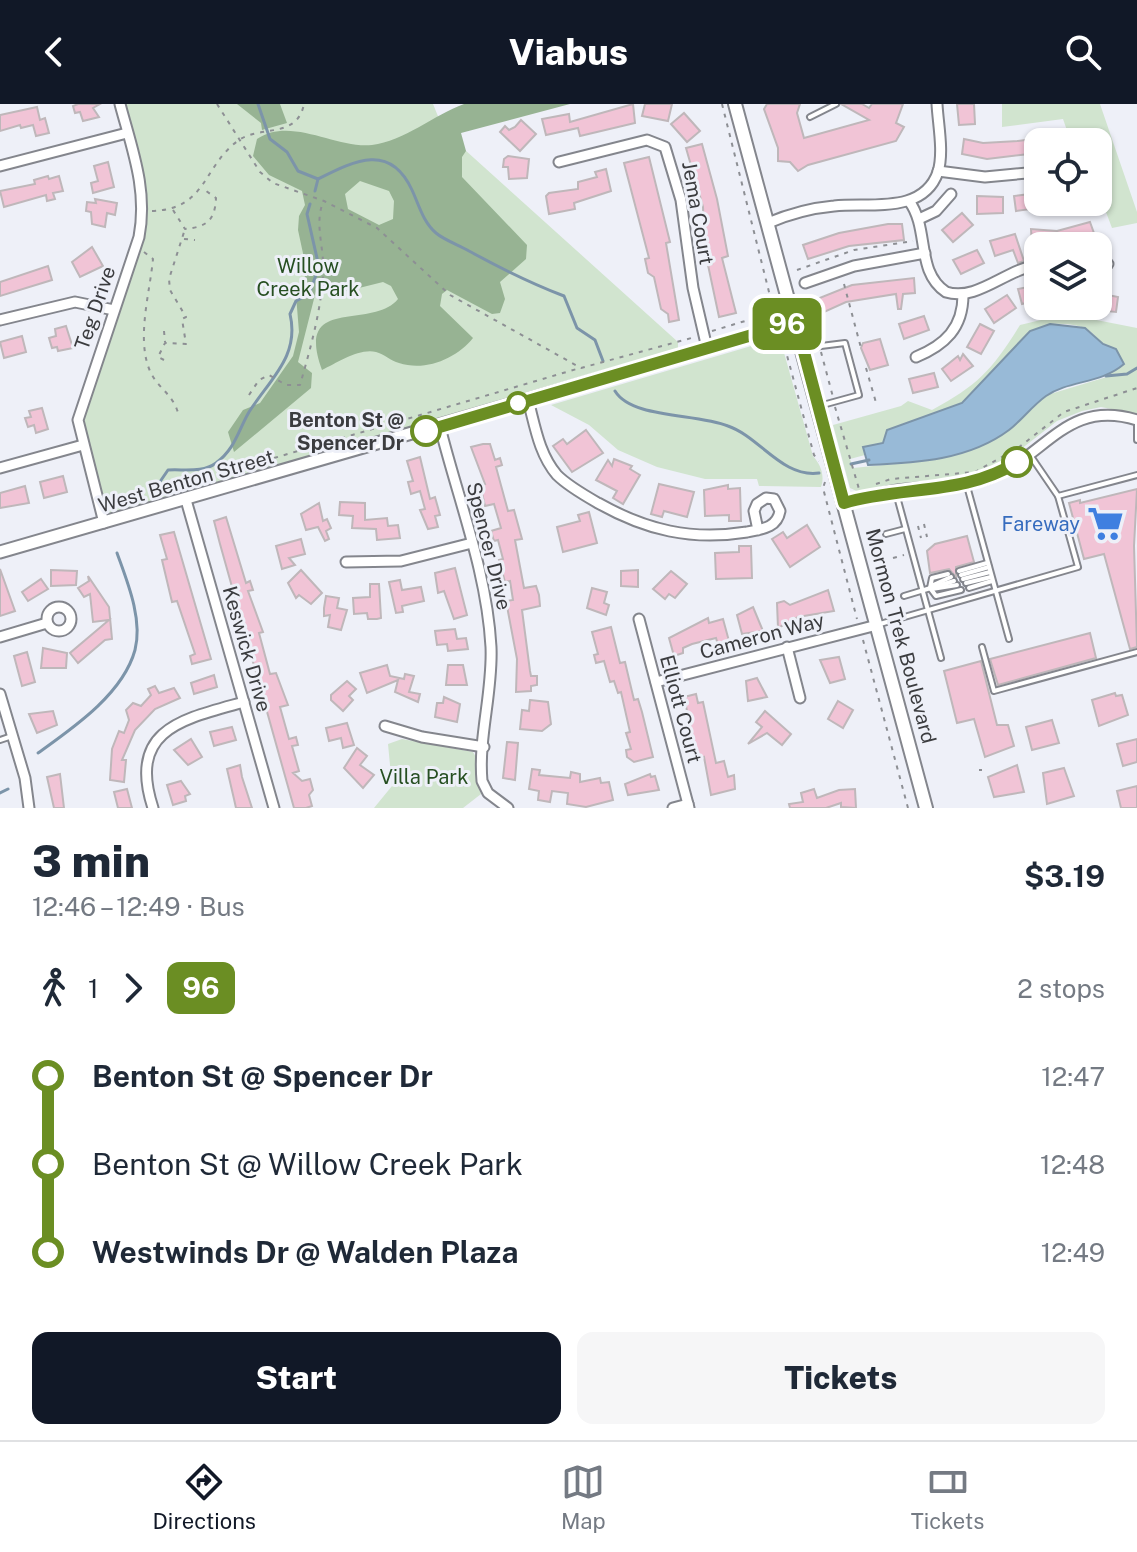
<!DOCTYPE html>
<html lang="en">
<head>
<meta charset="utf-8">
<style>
  body { margin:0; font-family:"Public Sans",sans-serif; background:#f6f6f7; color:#1f2937; height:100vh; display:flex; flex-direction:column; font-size:30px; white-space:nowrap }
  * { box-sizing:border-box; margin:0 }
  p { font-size:26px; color:#747a83 }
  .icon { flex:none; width:44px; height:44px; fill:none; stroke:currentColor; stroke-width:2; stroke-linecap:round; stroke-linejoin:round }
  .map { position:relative; height:704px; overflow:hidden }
  .panel { display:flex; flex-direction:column; background:#fff; flex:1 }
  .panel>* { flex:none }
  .badge { padding:0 16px; border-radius:12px; font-size:28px; line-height:52px }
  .buttons { position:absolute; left:1024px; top:24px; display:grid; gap:16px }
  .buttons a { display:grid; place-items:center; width:88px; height:88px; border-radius:16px; background:#fff; box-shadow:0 2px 6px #0004; font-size:40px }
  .map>.badge { position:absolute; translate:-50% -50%; box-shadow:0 0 0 4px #fff }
  .legs { display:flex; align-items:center; gap:12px; height:88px; padding:0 32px; font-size:26px }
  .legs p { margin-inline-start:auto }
  .overview { display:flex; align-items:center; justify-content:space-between; height:136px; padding:0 32px }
  h1 { font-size:44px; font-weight:800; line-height:60px }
  .primary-button { display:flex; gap:16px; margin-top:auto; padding:16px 32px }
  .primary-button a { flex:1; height:92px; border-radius:16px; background:#111827; color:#fff; font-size:32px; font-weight:800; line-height:92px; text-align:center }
  .primary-button a+a { background:#f6f6f7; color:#1f2937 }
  ul { padding:0 32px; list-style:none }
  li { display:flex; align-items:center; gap:28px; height:88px; font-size:30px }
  li i { display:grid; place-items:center; width:12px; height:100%; margin:0 10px; background:currentColor }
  li i::after { content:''; width:20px; height:20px; margin:-10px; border:6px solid; border-radius:50%; background:#fff }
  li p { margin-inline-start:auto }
  li:first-child i { background:linear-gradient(#0000 50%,currentColor 0) }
  li:last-child i { background:linear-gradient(currentColor 50%,#0000 0) }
  header { display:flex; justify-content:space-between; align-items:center; height:104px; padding:0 32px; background:#111827; color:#fff; font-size:36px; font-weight:800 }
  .dock { display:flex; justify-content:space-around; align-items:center; height:112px; border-top:2px solid #e0e1e3; background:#fff; font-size:22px; color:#747a83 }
  .dock a { display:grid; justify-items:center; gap:4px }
  .dock .on { color:#111827 }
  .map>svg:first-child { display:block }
  .green { fill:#d1e4cf; fill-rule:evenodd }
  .forest { fill:#97b393; fill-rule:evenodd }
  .water { fill:#98bad7; stroke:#7c94a9; stroke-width:2 }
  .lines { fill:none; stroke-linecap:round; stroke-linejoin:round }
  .stream { stroke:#7c94a9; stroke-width:3 }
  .building { fill:#f1c4d6; stroke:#bfb7ba; stroke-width:2 }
  .service-casing { stroke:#84868d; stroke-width:8 }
  .minor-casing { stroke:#84868d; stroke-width:13 }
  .tertiary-casing { stroke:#84868d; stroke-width:15 }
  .secondary-casing { stroke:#84868d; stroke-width:16 }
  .path { stroke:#8d8f94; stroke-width:2; stroke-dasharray:4 6; stroke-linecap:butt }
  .service { stroke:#fff; stroke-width:4 }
  .minor { stroke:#fff; stroke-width:9 }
  .tertiary { stroke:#fff; stroke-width:11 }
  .secondary { stroke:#fff; stroke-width:12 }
  .line-1-casing { stroke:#fff; stroke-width:18 }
  .line-1 { stroke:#6b8e23; stroke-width:12 }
  .stop-1-dot { fill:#fff; stroke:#6b8e23; stroke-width:4 }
  .labels { text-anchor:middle; stroke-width:6; stroke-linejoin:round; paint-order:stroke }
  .street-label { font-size:20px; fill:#3b3c3f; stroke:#eef0f8 }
  .park-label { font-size:20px; fill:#274f22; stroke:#eef0f8 }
  .stop-label { font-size:20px; font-weight:bold; fill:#3b3c3f; stroke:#eef0f8; text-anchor:end }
  .shop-label { font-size:20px; fill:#366cbe; stroke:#eef0f8; text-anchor:end }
</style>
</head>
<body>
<header><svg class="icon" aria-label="back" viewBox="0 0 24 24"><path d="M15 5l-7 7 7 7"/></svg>Viabus<svg class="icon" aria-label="search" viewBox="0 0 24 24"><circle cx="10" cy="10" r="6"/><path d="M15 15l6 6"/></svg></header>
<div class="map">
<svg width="1137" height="704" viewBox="0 0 1137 704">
  <rect width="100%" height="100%" fill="#eef0f8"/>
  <!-- green -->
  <g class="green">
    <path d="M120,0H433L444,27L678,238V244L103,413L78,324L144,106Z"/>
    <path d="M1002,0H1100L1137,108V119L1112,124L1098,87V38H1071L1063,15L1002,23Z"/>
    <path d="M1066,210L1137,224V310L1101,303L1082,307L1057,317L1002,360L983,369L861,389L850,384L833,321L901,302L908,297L932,306C978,281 992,266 1020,221ZM1050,220C1095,218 1102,233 1110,272L1047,291L1010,325L894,360L853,364L850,355L865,351L863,343L883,339L887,326L962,299L1030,227Z"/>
    <path d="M768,237L781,238L813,352C821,361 825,372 821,383L759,382L757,375H705L657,363L618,346L589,321L551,301Z"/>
    <path d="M402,635L473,648C481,659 475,677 481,690L463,704H374L392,682L388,640Z"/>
  </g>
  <!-- forest -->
  <g class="forest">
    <path d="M237,0H280L287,19L262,26L261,19Z"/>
    <path d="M464,0H570L461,29L466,47L462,53V73L527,141L526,155L500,178L505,195L500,209L492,210L447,186L442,190L440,202L473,234C457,254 426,268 399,259C391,257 384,250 376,248C359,244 337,259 322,266C294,190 372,227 398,195L391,182L383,178L343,188L328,183L316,187L298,258L312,269L311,284L234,348L228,328L243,306L260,299L293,252L299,228L296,191L307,168L298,126L299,112L305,101L302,87L269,71L253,52L257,35C291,12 336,45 372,41C404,37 434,11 464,0ZM360,77L389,87L394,97L393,115L379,121L348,105L345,90Z"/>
  </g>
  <!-- water -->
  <path class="water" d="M1050,220L1085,224L1103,240L1116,245L1124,260C1101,280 1069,276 1046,292C1032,302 1022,316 1009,326C969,356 917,359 868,361L863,343L883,339L887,326L962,299L1030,227Z"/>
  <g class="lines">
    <!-- stream -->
    <g class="stream">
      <path d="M258,0L270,35L287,48L298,67L318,75C354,57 390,38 412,86C419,101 423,118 436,129C444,136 459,141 469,147C500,164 530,179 564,192L577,224L595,236L603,257"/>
      <path d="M315,87L318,75"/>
      <path d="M1106,272L1127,270L1137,264"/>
      <path d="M615,287C632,315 696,309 728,322C760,333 782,374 819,369"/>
      <path d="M851,360L869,356"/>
      <path d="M155,385L168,366C184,365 203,369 216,359C235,345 238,327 249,308C270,275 300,252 290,210L296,197L309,190L319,163L307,110L310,100"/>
      <path d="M38,649C73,624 123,590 135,546C143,515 127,477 117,449"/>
      <path d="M0,689L8,685"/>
    </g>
  </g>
  <!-- building -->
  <g class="building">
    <path d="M78,0H100L93,4L99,13L83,17L80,8L75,9L73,2Z"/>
    <path d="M633,0L635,19L580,32L578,24L546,31L542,15L569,10L570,18Z"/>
    <path d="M645,0H672L668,17L642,12Z"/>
    <path d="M767,0H800L797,9L804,34L869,16L841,0H862L869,4L872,0H903L896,19L904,23L896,37L808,61L798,67L790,58L778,57V44L764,5Z"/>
    <path d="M957,0H974L975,20L959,21Z"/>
    <path d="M37,3L40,16L45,14L49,29L36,32L33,21L21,24L20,21L0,27V11Z"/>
    <path d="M684,9L700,27L687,38L671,20Z"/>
    <path d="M521,16L536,30L520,47L500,28L505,22L509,26L515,23Z"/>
    <path d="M1050,26H1058L1062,38H1038V47L1029,50L987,55L962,50L964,35L983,39L1018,37L1033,35Z"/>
    <path d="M702,40L717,95L728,152L722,154L736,209L719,213L708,161L712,160L704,133L703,103L686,44Z"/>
    <path d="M508,52L529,55L527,74L509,75L508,63H503L504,55Z"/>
    <path d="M649,53L670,138L666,139L679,216L669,218L668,210L661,205L654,173L648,169L645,155L649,154L624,59Z"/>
    <path d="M108,58L114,83L93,89L91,79L98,77L94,62Z"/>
    <path d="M606,65L611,87L574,99L575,105L549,110L546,92L549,89L578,85V78L597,73L595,68Z"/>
    <path d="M48,72L49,75L59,72L63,87L53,89L55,95L47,97L46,91L4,103L0,87L35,80L34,76Z"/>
    <path d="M1038,89V104L1016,107L1014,92Z"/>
    <path d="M977,92L1003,93V109L977,110Z"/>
    <path d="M95,95L117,99L115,111L107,109L105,123L92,120L91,108L86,107L87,98L96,99Z"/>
    <path d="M962,109L973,121L953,138L942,126Z"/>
    <path d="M1090,118L1095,132L1076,139L1032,141L1031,125L1057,127Z"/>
    <path d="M888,120H902L904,136L849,142L808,155L803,141L839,129Z"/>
    <path d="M1015,130L1024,157L1018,159L1013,146L995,152L990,137Z"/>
    <path d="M92,143L103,162L80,173L72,158Z"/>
    <path d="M977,146L984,159L961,170L953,156Z"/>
    <path d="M48,162L52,176L0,192V178Z"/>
    <path d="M914,174L915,189L903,190L901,205H898L896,190L846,198L822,209L817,195L852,181Z"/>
    <path d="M1033,182L1038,184V196L1022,200L1018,185Z"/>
    <path d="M1098,189L1118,193L1116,208L1098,206Z"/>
    <path d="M1007,191L1016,204L994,219L985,205Z"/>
    <path d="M924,212L929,226L904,235L899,220Z"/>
    <path d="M980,220L994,227L981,250L967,243Z"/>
    <path d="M66,222L73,244L58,247L57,243L52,244L49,234L56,232L55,225Z"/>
    <path d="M22,232L26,248L4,254L0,238Z"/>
    <path d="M880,235L888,261L870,266L861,244L863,239Z"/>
    <path d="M963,250L973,262L951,277L942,265L958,252L960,256Z"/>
    <path d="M934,269L938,283L913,289L909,275Z"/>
    <path d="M42,304L48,325L36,329L34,321L28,323L25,314L31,313L29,307Z"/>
    <path d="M586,326L603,349L572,368L553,342L563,335L567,340Z"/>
    <path d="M483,340H490L495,356L500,354L502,361L496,363L508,407L514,406L522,435L515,436L524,484L536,482L539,491L540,502L522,506L530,567L531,572H537V581L531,582V587L516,588L517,555L506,497L513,496L510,477L505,478L499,456L503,455L498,436L494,437L491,427L501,424L494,400L485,402L480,381L485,380L471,343Z"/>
    <path d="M420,353L430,395L435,393L440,411L435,412L438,423L428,425L420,406L425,405L420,387L411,390L408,378L413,377L407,357Z"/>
    <path d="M614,355L632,362L630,365L640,371L623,400L613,394L617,387L596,376L608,356L612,362Z"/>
    <path d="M63,372L67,388L44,394L40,378Z"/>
    <path d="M659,380L694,388L687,413L664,407L662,413L651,410Z"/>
    <path d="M728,381V385L740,384L741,417H729V411L705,412L704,386Z"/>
    <path d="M25,382L29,399L0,404V389Z"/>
    <path d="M1137,385L1134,442L1137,543L1130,545L1104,450L1084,455L1069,399L1080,396V399Z"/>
    <path d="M340,398L365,399V416L387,414L388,422L398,421L400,434L377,436L376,425L352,424L353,412L339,411Z"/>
    <path d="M319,399L323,417L327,415L331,424L326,427L329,435L325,437L318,423L306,426L301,410Z"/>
    <path d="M589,408L597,439L563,448L557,423L580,417L578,411Z"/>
    <path d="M226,413L246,479L250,477L253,486L248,487L263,528L259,529L270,570L276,569L288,601L280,603L289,635L296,633L298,641L292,642L299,667L293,669L302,677L310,675L313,686L309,691L312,702L306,704H294L220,440L214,417Z"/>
    <path d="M807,421L820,443L790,463L772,435L783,428L787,434Z"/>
    <path d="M174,428L211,555L192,560L190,552L195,550L177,497L172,498L162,456L167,455L160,431Z"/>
    <path d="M967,432L974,458L956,463V473L949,465L930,469L927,447L935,440Z"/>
    <path d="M301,435L305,450L289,454L295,461L282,465L276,442Z"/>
    <path d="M739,442H751L752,474L716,475L715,449L739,448Z"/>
    <path d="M455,464L467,511L454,515L444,487L438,489L435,469Z"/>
    <path d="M0,465L15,507L0,512Z"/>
    <path d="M51,466L77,467L76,481L51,482Z"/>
    <path d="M301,466L322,489L311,500L299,491L296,494L288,479Z"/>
    <path d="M638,466V483L621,482V467Z"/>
    <path d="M671,467L687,480L675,494L669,490L665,495L653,485Z"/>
    <path d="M88,472L109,503L112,535L105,536L78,559L70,549L109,516L93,518L90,490L84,493L78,484L89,477Z"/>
    <path d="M41,475L48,485L28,497L22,488Z"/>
    <path d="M400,476L402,486L421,483L424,497L402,502L403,508L396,509L389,478Z"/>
    <path d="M370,480H379L381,514L377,515H368L367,509L354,510L353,494L370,493Z"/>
    <path d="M592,484L607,488L604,499L609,501L606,511L587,504Z"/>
    <path d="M828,486L834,507L798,513L778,524L777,499L784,497L790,501Z"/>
    <path d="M326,492L339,494L337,504L347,506L341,526L328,523L330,511L324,512V504Z"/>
    <path d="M753,503L763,527L742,530L737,511Z"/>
    <path d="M708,514L709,519L723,515L729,537L718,541L716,534L692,540L683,544V549L674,552L669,534Z"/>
    <path d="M611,523L620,559L625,558L634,596L638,595L642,608L653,653L634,658L627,653L626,646L631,645L626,629L630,628L621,588L618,589L614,577L610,578L604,557L596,559L594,551L598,550L592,528Z"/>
    <path d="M455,525L457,535L466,534L468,545L448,547L447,540L437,541L435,527Z"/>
    <path d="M1090,529L1096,554L998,581L990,555Z"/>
    <path d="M43,544L67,549L66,564H41Z"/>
    <path d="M27,548L35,578L22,582L14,552Z"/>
    <path d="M839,553L845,575L830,579L820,556Z"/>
    <path d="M981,557L997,621H1008L1014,642L985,653L974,615L957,619L944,567Z"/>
    <path d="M387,561L390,572L404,575L405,570L414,572L409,588L420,590L418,598L395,588L398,576L367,589L360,569Z"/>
    <path d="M448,561H463L467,581H446Z"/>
    <path d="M214,571L217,583L194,590L191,579Z"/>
    <path d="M757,574L767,593L748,597L746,577Z"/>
    <path d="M347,577L356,585L349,592L353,596L343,607L331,596V591Z"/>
    <path d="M155,582L159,589L174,584L180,594L155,605L135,626L122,656H126L124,678L110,676L112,645L119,627L124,629L129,616L126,606L133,599L141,602L151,591L148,585Z"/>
    <path d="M1115,589L1116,592L1122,591L1128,611L1099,622L1092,596Z"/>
    <path d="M696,590L698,599L703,598L716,659L724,657L728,673L734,671L735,685L711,691L704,653L699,655L694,639L684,593Z"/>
    <path d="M444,593L460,600L457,618L435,613L437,599H443Z"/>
    <path d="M530,596L548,598L551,620L542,627L520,625L522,606L529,607Z"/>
    <path d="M838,597L853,606L843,624L828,615Z"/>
    <path d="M53,607L57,621L37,629L29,610Z"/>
    <path d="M765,607L791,630L782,641L767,629L748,640L762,623L756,618Z"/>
    <path d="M1052,616L1059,639L1032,646L1026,623Z"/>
    <path d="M347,619L354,641L343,644L341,634L329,637L326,624Z"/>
    <path d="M232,623L236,636L214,642L210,628Z"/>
    <path d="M191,635L202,653L188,661L174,646Z"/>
    <path d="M1137,635V658L1123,662L1117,640Z"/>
    <path d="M507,638L518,639L515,676L503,674Z"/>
    <path d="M357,644L367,652L360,661L374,671L363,684L344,664Z"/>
    <path d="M240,661L242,673L252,704H236L234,695L227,665Z"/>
    <path d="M1017,661L1024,688L994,693L988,673Z"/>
    <path d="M1064,664L1074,692L1047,700L1043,669Z"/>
    <path d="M532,665L540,666L539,671L570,674L571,668L580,670V678L600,674L601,679L609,678L613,696L586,703L567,700L568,689L552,687L550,698L538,696L539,687L529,685Z"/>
    <path d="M60,670L64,704H54L47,673Z"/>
    <path d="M650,670L651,673L655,672L659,686L628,691L625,680Z"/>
    <path d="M181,677L190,690L185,692L186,697L173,701L167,681Z"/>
    <path d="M1137,682V704H1121L1117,687Z"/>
    <path d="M127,685L132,704H118L114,688Z"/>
    <path d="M814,685L817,694L839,686L855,685L856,704L841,703V699L826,704H790L789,700L803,698L801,689Z"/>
  </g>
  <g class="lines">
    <defs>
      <g id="service">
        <path d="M810,13L836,0"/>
        <path d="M805,244L845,239L859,291L819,302"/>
        <path d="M1137,320V336"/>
        <path d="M1030,351L1058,392"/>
        <path d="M967,382L1009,535"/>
        <path d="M896,389L941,554"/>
        <path d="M886,430L905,425"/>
        <path d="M959,467L987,459"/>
        <path d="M961,471L989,463"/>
        <path d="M963,475L990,468"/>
        <path d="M966,479L991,473"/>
        <path d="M931,482L951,473"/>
        <path d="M930,484L936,492L961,486"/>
        <path d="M930,484L932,474L948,470"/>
        <path d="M969,484L992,477"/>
        <path d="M932,485L957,481"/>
        <path d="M904,492L954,477"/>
        <path d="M880,520L1078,463L1058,392L1137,371"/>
        <path d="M982,543L994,587L1137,548"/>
        <path d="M0,636L12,632"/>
      </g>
      <g id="minor">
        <path d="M559,58L647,36L665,43L681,96L693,184L707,244"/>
        <path d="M0,62L127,29"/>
        <path d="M938,67L985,73L1038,68"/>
        <path d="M909,97C930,125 915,167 946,188C977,198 1006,165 1038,161"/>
        <path d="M919,115L936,107L951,90"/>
        <path d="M768,119C789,110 812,104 834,102C869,98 923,111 938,68C944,48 938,20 937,0"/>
        <path d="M1098,160H1108"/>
        <path d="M805,179L854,162L925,149"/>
        <path d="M0,216L75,198L114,206"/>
        <path d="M916,253C945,241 963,224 963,191"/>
        <path d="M528,296C535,322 539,350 557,371C568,382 584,391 598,399C646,426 691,437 747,428C762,425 777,424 780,407L774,395L766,394L757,400L754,407L758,426"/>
        <path d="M440,323C458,395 487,468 491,543C493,588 478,633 482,677L488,689L508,704"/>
        <path d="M0,364L83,341"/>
        <path d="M186,396L274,704"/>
        <path d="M844,399C862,394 880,389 898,386C928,381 960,385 989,374C1046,353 1066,294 1137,316"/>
        <path d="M104,419L78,316L139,133C148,86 132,45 120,0"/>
        <path d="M346,458L401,457L472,439"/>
        <circle cx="59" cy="515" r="12"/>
        <path d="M639,515L689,704"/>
        <path d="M0,533L47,519"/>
        <path d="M787,543L800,594"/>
        <path d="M656,578L877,521"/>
        <path d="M0,590L25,674L29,704"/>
        <path d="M385,622L422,633L484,643"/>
        <path d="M153,704C127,625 183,615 244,598"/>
        <path d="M673,704L688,700"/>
      </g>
      <path id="tertiary" d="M0,448L796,218"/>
      <path id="secondary" d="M735,0L926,704"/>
    </defs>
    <!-- service casing -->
    <use href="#service" class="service-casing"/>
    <!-- minor casing -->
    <use href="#minor" class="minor-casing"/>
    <!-- tertiary casing -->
    <use href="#tertiary" class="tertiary-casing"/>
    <!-- secondary casing -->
    <use href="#secondary" class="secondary-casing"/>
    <!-- path -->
    <g class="path">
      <path d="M217,0L260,68L273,79L324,97L377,124L450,191L581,264L695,233"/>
      <path d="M722,0L775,212"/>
      <path d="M173,106L185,125C206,123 215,117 216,94L202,84"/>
      <path d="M152,107C208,105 202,62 239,36C261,21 297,35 304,0"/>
      <path d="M184,135L195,136"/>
      <path d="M144,148L153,155C150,188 136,235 150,267C158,285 175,291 179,313"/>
      <path d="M797,166L854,146L913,137"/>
      <path d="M844,180L861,244"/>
      <path d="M800,194L807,193L818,234"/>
      <path d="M164,227L165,238"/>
      <path d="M712,227L765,211L779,200"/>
      <path d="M782,233L814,351L819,357"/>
      <path d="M821,248L833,293"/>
      <path d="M164,256L158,253L165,239L186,240L182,215L186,213L170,186L169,175L185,125"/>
      <path d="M866,264L877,302"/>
      <path d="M249,291L259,276L269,271L286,281H300C310,246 321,207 323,171C325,144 314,122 323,98"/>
      <path d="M835,303L859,385"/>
      <path d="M825,378L823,384L857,515"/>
      <path d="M876,380L891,375L975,368L1018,344L1064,308L1137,284"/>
      <path d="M111,402L580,264"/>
      <path d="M924,420L927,433"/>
      <path d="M918,422L921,434"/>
      <path d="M893,454L904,451"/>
      <path d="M863,536L908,704"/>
      <path d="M979,666H982"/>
    </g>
    <!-- service -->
    <use href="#service" class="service"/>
    <!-- minor -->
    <use href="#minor" class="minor"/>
    <!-- tertiary -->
    <use href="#tertiary" class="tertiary"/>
    <!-- secondary -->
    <use href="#secondary" class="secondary"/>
  </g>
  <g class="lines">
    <defs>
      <path id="line-1" d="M426,327L796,218L844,399C901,382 967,391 1017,358"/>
    </defs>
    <!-- line-1 casing -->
    <use href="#line-1" class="line-1-casing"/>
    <!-- line-1 -->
    <use href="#line-1" class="line-1"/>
  </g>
  <!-- icons -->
  <defs>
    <symbol id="supermarket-bare" viewBox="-9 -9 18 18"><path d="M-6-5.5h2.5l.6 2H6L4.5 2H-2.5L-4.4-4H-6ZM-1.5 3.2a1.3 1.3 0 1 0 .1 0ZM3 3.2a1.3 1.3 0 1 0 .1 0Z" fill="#3f7fe0" stroke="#eef0f8" stroke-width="2.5" paint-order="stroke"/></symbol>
  </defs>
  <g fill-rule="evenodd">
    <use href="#supermarket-bare" x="1080" y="394" width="51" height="51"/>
  </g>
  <!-- markers -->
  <g class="stop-1-dot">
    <circle cx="518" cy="299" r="10"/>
    <circle cx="426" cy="327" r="14"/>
    <circle cx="1017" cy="358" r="14"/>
  </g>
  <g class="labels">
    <!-- street labels -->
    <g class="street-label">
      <text transform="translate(698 109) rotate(80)" y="7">Jema Court</text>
      <text transform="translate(95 204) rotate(-71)" y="7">Teg Drive</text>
      <text transform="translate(186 377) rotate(-16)" y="7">West Benton Street</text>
      <text transform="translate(489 442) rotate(76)" y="7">Spencer Drive</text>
      <text transform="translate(762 532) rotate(-15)" y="7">Cameron Way</text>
      <text transform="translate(901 532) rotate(75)" y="7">Mormon Trek Boulevard</text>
      <text transform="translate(247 545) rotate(74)" y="7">Keswick Drive</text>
      <text transform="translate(681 605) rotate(75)" y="7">Elliott Court</text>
    </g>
    <!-- park labels -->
    <g class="park-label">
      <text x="308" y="169">Willow<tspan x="308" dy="23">Creek Park</tspan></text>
      <text x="424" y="680">Villa Park</text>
    </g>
    <!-- stop labels -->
    <g class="stop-label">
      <text x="404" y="323">Benton St @<tspan x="404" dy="23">Spencer Dr</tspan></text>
    </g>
    <!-- shop labels -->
    <g class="shop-label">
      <text x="1080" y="427">Fareway</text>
    </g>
  </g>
</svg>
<div class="buttons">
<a><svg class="icon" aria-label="locate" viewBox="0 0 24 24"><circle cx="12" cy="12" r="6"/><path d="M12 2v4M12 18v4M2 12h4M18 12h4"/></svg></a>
<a><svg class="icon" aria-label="layers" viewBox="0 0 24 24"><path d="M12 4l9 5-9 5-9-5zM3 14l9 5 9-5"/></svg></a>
</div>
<b class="badge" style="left:787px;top:220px;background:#6b8e23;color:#fff">96</b>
</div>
<section class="panel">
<div class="overview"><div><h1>3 min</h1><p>12:46 – 12:49 · Bus</p></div><b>$3.19</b></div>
<div class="legs"><svg class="icon" aria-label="walk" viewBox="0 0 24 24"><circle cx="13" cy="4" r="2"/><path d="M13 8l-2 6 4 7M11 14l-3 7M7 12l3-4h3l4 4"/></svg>1<svg class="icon" aria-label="forward" viewBox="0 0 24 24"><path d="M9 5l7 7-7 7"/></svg><b class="badge" style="background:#6b8e23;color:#fff">96</b><p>2 stops</p></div>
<ul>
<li><i style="color:#6b8e23"></i><b>Benton St @ Spencer Dr</b><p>12:47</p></li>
<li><i style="color:#6b8e23"></i><span>Benton St @ Willow Creek Park</span><p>12:48</p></li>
<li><i style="color:#6b8e23"></i><b>Westwinds Dr @ Walden Plaza</b><p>12:49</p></li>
</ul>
<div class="primary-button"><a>Start</a><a>Tickets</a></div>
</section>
<nav class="dock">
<a class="on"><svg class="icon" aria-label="directions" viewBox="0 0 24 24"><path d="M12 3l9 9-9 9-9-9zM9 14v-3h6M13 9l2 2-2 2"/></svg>Directions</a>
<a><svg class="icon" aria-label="map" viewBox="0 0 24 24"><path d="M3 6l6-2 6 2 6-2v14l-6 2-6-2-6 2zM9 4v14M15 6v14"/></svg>Map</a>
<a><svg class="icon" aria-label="tickets" viewBox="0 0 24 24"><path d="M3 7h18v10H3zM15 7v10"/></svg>Tickets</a>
</nav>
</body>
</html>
